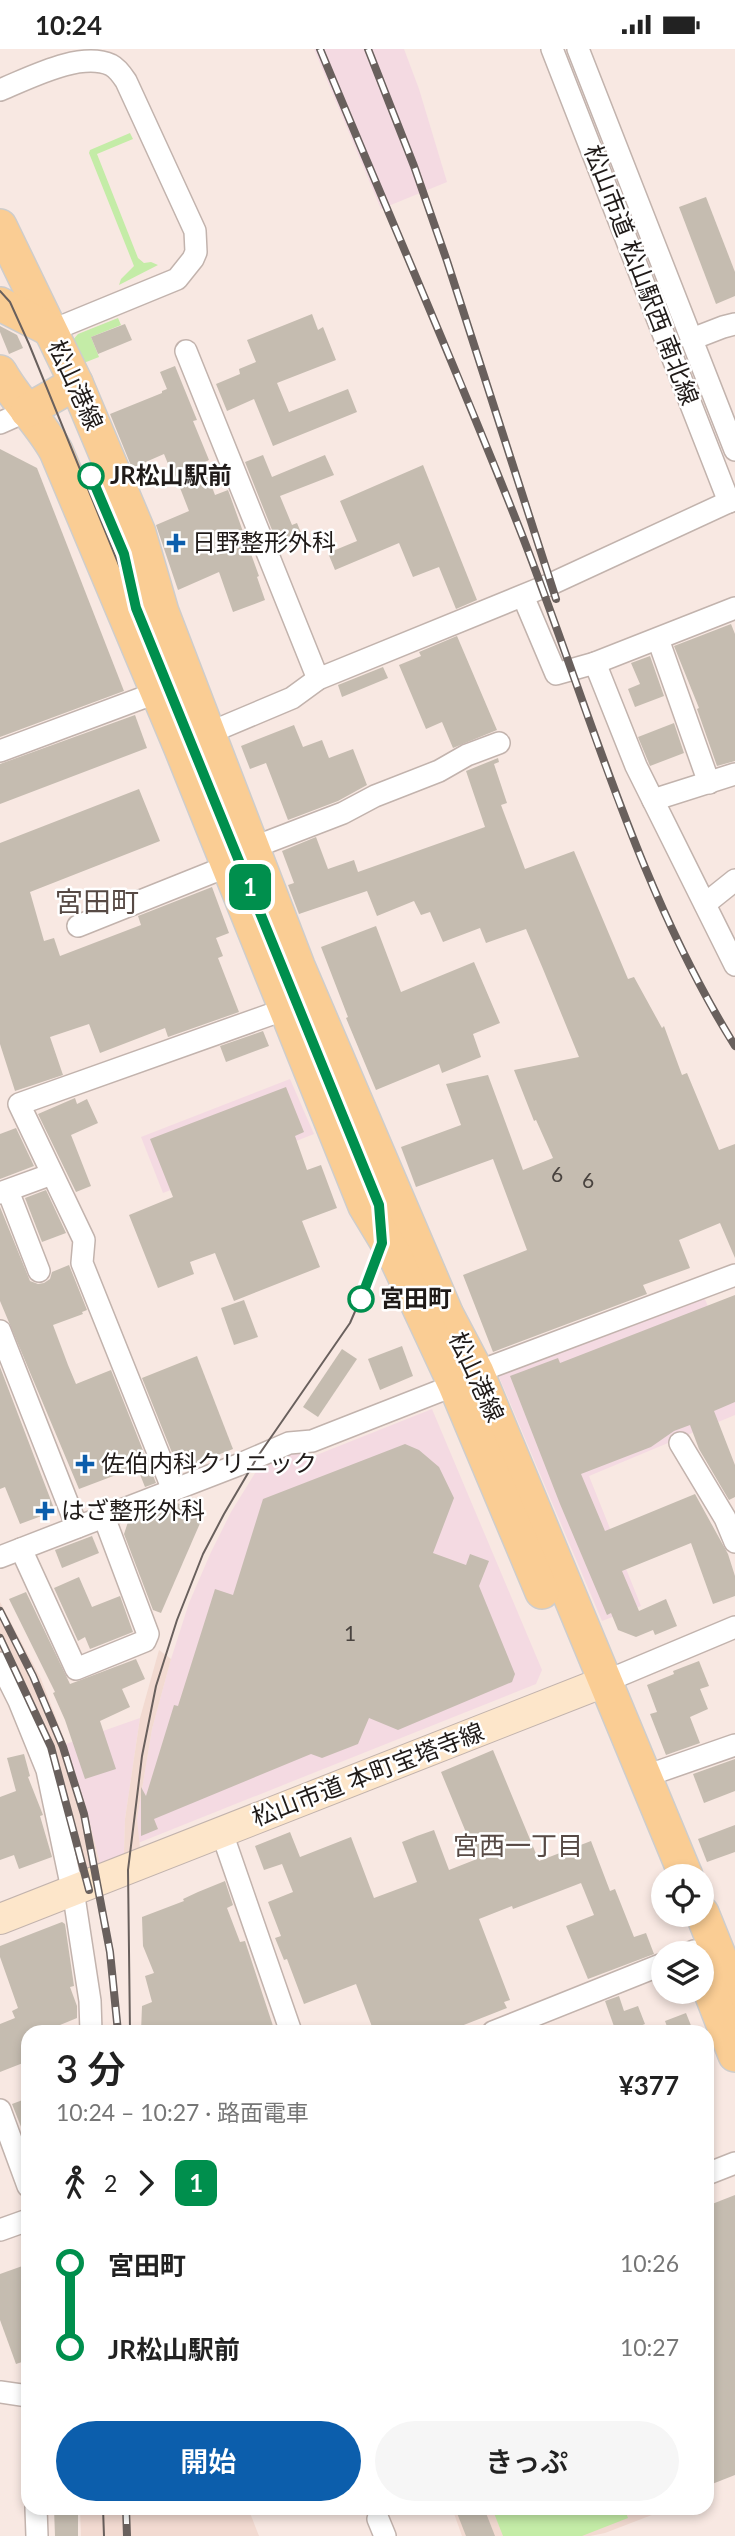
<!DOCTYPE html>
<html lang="ja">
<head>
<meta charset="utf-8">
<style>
  body { margin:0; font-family:Lato,"Noto Sans JP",sans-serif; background:#f6f6f6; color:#222; height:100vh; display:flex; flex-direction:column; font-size:26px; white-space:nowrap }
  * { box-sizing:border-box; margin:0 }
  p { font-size:23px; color:#767676 }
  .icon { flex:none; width:38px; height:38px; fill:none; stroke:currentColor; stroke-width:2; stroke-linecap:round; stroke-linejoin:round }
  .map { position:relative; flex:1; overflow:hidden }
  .details { position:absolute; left:21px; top:1976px; width:693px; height:490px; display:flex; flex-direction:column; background:#fff; border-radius:21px; box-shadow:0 4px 10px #0003 }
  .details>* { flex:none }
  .badge { padding:0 14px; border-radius:10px; font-size:24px; line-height:46px }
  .tools { position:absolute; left:651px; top:1815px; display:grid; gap:14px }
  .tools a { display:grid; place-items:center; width:63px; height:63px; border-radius:50%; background:#fff; box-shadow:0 4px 10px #0003; font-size:35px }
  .map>.badge { position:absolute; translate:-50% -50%; box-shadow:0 0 0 4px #fff }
  .legs { display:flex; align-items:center; gap:10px; height:77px; padding:0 35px; font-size:23px }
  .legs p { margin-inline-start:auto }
  .head { display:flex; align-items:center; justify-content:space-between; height:119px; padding:0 35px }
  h1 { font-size:38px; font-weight:600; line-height:52px }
  .button { display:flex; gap:14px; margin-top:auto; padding:14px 35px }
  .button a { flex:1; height:80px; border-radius:42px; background:#0c5eac; color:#fff; font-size:28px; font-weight:600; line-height:80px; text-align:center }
  .button a+a { background:#f6f6f6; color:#222 }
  ul { padding:0 35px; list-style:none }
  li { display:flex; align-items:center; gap:24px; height:84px; font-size:26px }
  li i { display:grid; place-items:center; width:10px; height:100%; margin:0 9px; background:currentColor }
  li i::after { content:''; width:18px; height:18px; margin:-9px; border:5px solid; border-radius:50%; background:#fff }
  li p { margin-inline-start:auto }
  li:first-child i { background:linear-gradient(#0000 50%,currentColor 0) }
  li:last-child i { background:linear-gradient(currentColor 50%,#0000 0) }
  .status { display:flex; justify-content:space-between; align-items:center; height:49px; padding:0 35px; background:#fff; direction:ltr }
  .status svg { height:19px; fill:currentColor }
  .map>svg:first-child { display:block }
  .commercial { fill:#f4dae2 }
  .built { fill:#f2dad1 }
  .green { fill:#c4eca7 }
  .building { fill:#c5bcb0 }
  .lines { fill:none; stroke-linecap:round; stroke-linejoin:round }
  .street-casing { stroke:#c2b3ad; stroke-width:24 }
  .secondary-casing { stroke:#c2b3ad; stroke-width:32 }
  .primary-casing { stroke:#cecdcc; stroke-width:36 }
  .street { stroke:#fff; stroke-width:21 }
  .secondary { stroke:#fde6ca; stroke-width:30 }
  .primary { stroke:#facd94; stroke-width:33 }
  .tram { stroke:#69605d; stroke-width:2 }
  .rail-casing { stroke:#69605d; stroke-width:8 }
  .rail { stroke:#fff; stroke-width:5; stroke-dasharray:16; stroke-linecap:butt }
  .line-1-casing { stroke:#fff; stroke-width:16 }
  .line-1 { stroke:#008f4d; stroke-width:10 }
  .stop-1-dot { fill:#fff; stroke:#008f4d; stroke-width:3.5 }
  .poi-dot { fill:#0c5eac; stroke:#fff; stroke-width:2.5 }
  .labels { text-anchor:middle; stroke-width:5; stroke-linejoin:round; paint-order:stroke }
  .number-label { font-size:21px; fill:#49433f }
  .street-label { font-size:24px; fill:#201b19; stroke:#fff }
  .stop-label { font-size:24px; font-weight:bold; fill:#201b19; stroke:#fff; text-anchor:start }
  .poi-label { font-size:24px; fill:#201b19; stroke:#fff; text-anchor:start }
  .neighbourhood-label { font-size:26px; fill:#574a45; stroke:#fff }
  .quarter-label { font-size:28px; fill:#574a45; stroke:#fff }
</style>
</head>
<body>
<div class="status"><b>10:24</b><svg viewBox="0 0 49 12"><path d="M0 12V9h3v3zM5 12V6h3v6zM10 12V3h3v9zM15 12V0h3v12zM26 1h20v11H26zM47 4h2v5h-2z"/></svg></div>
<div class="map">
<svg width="735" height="2487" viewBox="0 0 735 2487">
  <rect width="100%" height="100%" fill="#f8e8e2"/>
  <!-- commercial -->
  <g class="commercial">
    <path d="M314,0H404L419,40L447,133L381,160Z"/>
    <path d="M290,1030L314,1085L163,1144L141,1088Z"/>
    <path d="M703,1245L735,1326V1366L589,1427L641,1557L602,1572L497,1323Z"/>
    <path d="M432,1360L542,1621L536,1635L138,1794L137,1770L152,1680L171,1610L189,1554L211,1503L231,1463L263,1411L290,1401L314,1407Z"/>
    <path d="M140,1669L125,1770L124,1805L100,1815L85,1755L66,1695Z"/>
  </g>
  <!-- built -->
  <g class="built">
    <path d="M0,1553L41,1630L66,1695L85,1755L100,1815L76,1825L0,1613Z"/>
    <path d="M159,1601L171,1610L152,1680L137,1770L140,1799L124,1805L125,1770L140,1669Z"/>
    <path d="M80,2459H248L259,2487H81Z"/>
    <path d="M452,2459H670L605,2484L590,2487H462Z"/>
  </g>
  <!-- green -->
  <g class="green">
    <path d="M130,84L133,90L97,105L138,209L144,214L151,213L158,216L119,236L121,230L134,217L89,104L90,101Z"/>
    <path d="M118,269L121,276L91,288L99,308L76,317L72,292L78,285Z"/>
    <path d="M492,2459H624L628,2469L582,2487H503Z"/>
  </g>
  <!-- building -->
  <g class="building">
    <path d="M706,148L735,223V247L716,255L679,158Z"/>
    <path d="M312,265L318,281L323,278L336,311L277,334L289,363L348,340L357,363L273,397L254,350L227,362L216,335L240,325L239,320L256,313L247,291Z"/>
    <path d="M125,275L132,291L98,305L91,288Z"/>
    <path d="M0,277L17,286L23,299L9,305L0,283Z"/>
    <path d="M175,317L197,371L193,372L209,411L203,414L215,446L228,441L259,527L257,528L265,551L233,563L219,523L178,541L156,476L189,462L175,426L173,427L164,405L132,419L110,365L162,344V342L167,340L160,323Z"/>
    <path d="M0,400L37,419L124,642L0,688Z"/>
    <path d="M263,406L272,428L325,406L334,426L280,447L292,476L297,474L304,491L280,501L245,413Z"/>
    <path d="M423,416L477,551L456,560L439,518L413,528L399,494L335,521L328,504L357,492L340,452Z"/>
    <path d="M731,575L735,585V712L717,717L697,660L699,659L674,597Z"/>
    <path d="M457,587L497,681L453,699L442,673L426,680L399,616L421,607L419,603Z"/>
    <path d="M650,607L664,647L635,658L628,640L640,635L631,614Z"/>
    <path d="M383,618L388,629L342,648L338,636Z"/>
    <path d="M135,666L147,699L0,755V715Z"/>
    <path d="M674,674L684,704L650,717L638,688Z"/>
    <path d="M294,676L303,698L322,691L329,709L353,700L367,736L338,752L288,771L266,714L250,720L241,697Z"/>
    <path d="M498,709L499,713L494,715L507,754L501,756L525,820L574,802L628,930L634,928L662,979L664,977L682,1026L687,1024L719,1101L735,1095V1209L720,1174L679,1191L690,1219L643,1236L647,1245L493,1303L463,1226L527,1201L493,1110L416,1138L401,1098L461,1076L446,1035L488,1026L523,1121L553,1109L536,1071L534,1072L514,1021L579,1008L543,920L526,880L486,894L480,879L443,893L430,863L421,866L414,852L377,867L367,842L299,865L288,836L294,834L282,802L316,788L328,820L354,811L358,823L485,778L466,722Z"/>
    <path d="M139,740L160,792L30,843L44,892L54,889L60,907L141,876L138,867L212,838L229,884L216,889L223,907L218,909L239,963L168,988L165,979L100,1004L89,975L50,988L63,1026L15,1042L0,995V794Z"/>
    <path d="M376,877L401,943L474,913L500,974L473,985L481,1008L442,1024L439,1015L376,1041L346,969L348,968L321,898Z"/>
    <path d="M263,982L269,997L226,1013L220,997Z"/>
    <path d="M286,1038L304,1083L295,1087L307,1121L321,1116L337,1159L302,1172L320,1218L234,1252L215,1204L190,1213L194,1225L158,1239L129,1166L173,1148L150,1090Z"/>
    <path d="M75,1049L77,1055L87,1050L98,1074L71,1086L91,1137L76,1143L38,1065Z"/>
    <path d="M16,1079L34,1117L0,1130V1085Z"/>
    <path d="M46,1141L66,1184L42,1193L25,1149Z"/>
    <path d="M0,1158L30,1232L38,1235L44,1234L50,1230L52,1223L69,1216L87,1261L82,1263L83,1265L53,1276L68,1316L76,1335L111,1321L156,1434L145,1438L137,1418L79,1440L0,1252Z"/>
    <path d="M735,1246V1353L714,1362L735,1416V1448L729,1451L699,1400L690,1376L674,1382L651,1398L581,1425L605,1482L695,1445L728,1505L735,1527V1547L713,1555L691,1494L622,1522L639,1562L666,1550L677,1577L655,1586L653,1581L636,1588L618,1581L611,1564L607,1566L560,1455L510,1327L558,1309L560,1314Z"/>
    <path d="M244,1251L258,1288L234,1296L221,1259Z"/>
    <path d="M402,1297L413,1327L380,1341L368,1310Z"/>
    <path d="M342,1300L357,1310L318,1368L303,1358Z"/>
    <path d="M197,1307L233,1400L179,1421L142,1329Z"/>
    <path d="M0,1318L55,1462L20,1475L5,1438L0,1440Z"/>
    <path d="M405,1395L419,1401L439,1418L454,1449L433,1504L466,1516L470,1505L489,1512L479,1537L515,1625L512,1633L398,1681L369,1669L358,1695L322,1709L311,1705L154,1770L158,1780L141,1787V1738L146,1747L174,1656L178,1657L215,1540L233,1546L263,1450Z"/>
    <path d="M177,1454L204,1465L161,1564L153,1561L124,1485L128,1473Z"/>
    <path d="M92,1487L99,1504L62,1519L55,1501Z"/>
    <path d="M79,1528L92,1558L120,1547L133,1583L90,1600L85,1588L78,1592L54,1539Z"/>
    <path d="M26,1543L70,1635L136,1610L145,1630L122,1640L130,1658L100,1672L116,1720L85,1730L65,1671L53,1644L55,1643L9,1550Z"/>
    <path d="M699,1612L709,1637L700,1640L708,1660L690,1668L700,1694L666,1706L650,1665L657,1663L647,1636L674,1625L673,1622Z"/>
    <path d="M493,1701L539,1812L591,1792L610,1842L615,1840L634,1888L646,1884L654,1905L588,1930L566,1877L594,1866L581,1834L513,1860L512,1857L479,1870L510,1951L504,1953L507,1959L446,1983H374L356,1935L304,1955L287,1910L284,1911L275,1889L281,1887L268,1853L293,1843L282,1815L264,1821L255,1797L290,1783L300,1808L351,1788L374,1849L417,1833L402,1793L417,1787L434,1781L449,1821L477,1810L441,1723Z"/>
    <path d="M24,1705L30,1727L28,1728L43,1766L40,1767L52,1808L19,1820L14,1806L0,1811V1748L16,1742L7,1709Z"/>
    <path d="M735,1710V1742L704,1754L693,1725Z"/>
    <path d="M735,1776V1803L707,1813L698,1790Z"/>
    <path d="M225,1832L233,1856L227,1859L240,1893L245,1892L275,1983H141L142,1957L152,1953L145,1927L154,1924L143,1897L142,1868L184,1852L183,1850L198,1843Z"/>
    <path d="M62,1873L65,1875L74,1937L70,1938L77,1957V1969L43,1983H28V2012L0,2023V1975L15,1969L12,1962L18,1959L0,1908V1897Z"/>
    <path d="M619,1947L624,1962L638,1957L645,1975L626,1983H616L605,1952Z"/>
    <path d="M686,1964L692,1979L682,1983H669L665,1972Z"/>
    <path d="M28,2049V2093H27L12,2055Z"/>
    <path d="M735,2146V2426L707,2437V2157Z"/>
    <path d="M28,2215V2311L16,2315L0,2271V2225Z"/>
    <path d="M54,2459H78V2487H55Z"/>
    <path d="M455,2459H484L495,2487H466Z"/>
  </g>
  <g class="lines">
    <defs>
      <g id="street">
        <path d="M552,0L729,453"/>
        <path d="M578,0L735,401"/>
        <path d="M0,41C30,29 80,2 111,16C117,19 122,26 126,32L195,182L196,203L193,210L177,230L60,278L49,280"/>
        <path d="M692,290L723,278L735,275"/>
        <path d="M186,302L318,630"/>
        <path d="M0,374L27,362"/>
        <path d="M523,547L556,625L595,614L636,717L735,916"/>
        <path d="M658,590L709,734"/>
        <path d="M595,614L735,559"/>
        <path d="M197,689L292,649L318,630L551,535L735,450"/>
        <path d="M0,702L169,639"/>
        <path d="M653,751L735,725"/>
        <path d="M252,799L343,764L375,747L439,722L467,706L499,694"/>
        <path d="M705,855L735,831"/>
        <path d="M78,877L228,817"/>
        <path d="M8,1142L39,1222"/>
        <path d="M0,1144L52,1125"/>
        <path d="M0,1282L77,1478"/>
        <path d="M680,1394L725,1469L735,1493"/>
        <path d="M173,1441L82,1214L84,1191L19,1055L286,960"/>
        <path d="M21,1500L76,1620L145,1592L148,1585L104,1468"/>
        <path d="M0,1508L238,1416L289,1394L312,1392L455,1336L477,1323L735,1226"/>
        <path d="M0,1614L19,1652L47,1721L75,1854L90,1952L91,1983"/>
        <path d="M604,1633L735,1578"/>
        <path d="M643,1728L735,1696"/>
        <path d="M222,1784L291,1983"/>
        <path d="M690,1904L694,1902"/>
        <path d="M493,1983L663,1915"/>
        <path d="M0,2061L28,2137"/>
        <path d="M707,2125L735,2114"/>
        <path d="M0,2181L28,2171"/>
        <path d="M0,2343L28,2347"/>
        <path d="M36,2459L37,2487"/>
        <path d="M378,2470L385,2487"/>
      </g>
      <path id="secondary" d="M0,1870L604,1633"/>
      <g id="primary">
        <path d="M0,177L76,334L139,484L162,563L298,917L447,1266L477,1323L686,1827"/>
        <path d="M0,255L49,280"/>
        <path d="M0,323C16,352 40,373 56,402L180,697L365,1157L394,1205L455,1336L542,1543"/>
        <path d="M27,362L76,334"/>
        <path d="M702,1864L735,1946"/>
        <path d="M702,1921L735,2006"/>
      </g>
    </defs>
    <!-- street casing -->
    <use href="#street" class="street-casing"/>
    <!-- secondary casing -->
    <use href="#secondary" class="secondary-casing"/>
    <!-- primary casing -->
    <use href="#primary" class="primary-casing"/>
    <!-- street -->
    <use href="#street" class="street"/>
    <!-- secondary -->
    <use href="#secondary" class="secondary"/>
    <!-- primary -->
    <use href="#primary" class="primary"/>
    <!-- tram -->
    <g class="tram">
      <path d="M0,242L10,253L29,295L372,1138L379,1156L382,1194L373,1221L350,1274L258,1407L224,1465L203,1505L177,1571L156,1637L142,1707L128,1821L130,1983"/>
      <path d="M103,2459L104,2487"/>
    </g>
    <defs>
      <g id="rail">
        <path d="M320,0C387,162 458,323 522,486C589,658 637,840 735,997"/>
        <path d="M368,0L414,117L447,212L556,550"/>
        <path d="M0,1562L33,1627L63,1698L84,1765L110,1903L118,1983"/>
        <path d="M0,1589L51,1698L89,1841"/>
        <path d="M126,2459L127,2487"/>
      </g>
    </defs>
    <!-- rail casing -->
    <use href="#rail" class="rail-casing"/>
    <!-- rail -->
    <use href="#rail" class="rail"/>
  </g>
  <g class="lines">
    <defs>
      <path id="line-1" d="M91,427L124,505L136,559L379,1156L382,1194L361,1250"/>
    </defs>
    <!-- line-1 casing -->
    <use href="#line-1" class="line-1-casing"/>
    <!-- line-1 -->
    <use href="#line-1" class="line-1"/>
  </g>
  <!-- markers -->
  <g class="stop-1-dot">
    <circle cx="91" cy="427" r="12"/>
    <circle cx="361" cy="1250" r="12"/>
  </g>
  <g class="poi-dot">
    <path d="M172.5 483.5h7v7h7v7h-7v7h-7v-7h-7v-7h7z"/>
    <path d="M81.5 1404.5h7v7h7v7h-7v7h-7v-7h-7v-7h7z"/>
    <path d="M41.5 1451.5h7v7h7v7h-7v7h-7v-7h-7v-7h7z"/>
  </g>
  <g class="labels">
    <!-- number labels -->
    <g class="number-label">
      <text x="557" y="1133">6</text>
      <text x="588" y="1139">6</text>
      <text x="350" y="1592">1</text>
    </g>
    <!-- street labels -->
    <g class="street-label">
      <text transform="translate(641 226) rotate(69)" y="8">松山市道 松山駅西 南北線</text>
      <text transform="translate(75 336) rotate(65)" y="8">松山港線</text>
      <text transform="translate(476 1328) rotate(65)" y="8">松山港線</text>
      <text transform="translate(368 1726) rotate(-21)" y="8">松山市道 本町宝塔寺線</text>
    </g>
    <!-- stop labels -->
    <g class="stop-label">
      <text x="110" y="435">JR松山駅前</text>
      <text x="380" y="1258">宮田町</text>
    </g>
    <!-- poi labels -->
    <g class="poi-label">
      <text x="192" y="502">日野整形外科</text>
      <text x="101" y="1423">佐伯内科クリニック</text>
      <text x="61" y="1470">はざ整形外科</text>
    </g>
    <!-- neighbourhood labels -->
    <g class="neighbourhood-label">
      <text x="518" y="1806">宮西一丁目</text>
    </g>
    <!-- quarter labels -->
    <g class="quarter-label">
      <text x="97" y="863">宮田町</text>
    </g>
  </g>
</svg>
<div class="tools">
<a><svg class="icon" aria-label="locate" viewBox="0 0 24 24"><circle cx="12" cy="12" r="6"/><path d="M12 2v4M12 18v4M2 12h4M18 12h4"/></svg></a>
<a><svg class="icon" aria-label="layers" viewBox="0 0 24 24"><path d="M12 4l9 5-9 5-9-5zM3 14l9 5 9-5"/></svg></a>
</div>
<b class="badge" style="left:250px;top:838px;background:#008f4d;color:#fff">1</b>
<section class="details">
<div class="head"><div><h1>3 分</h1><p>10:24 – 10:27 · 路面電車</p></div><b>¥377</b></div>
<div class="legs"><svg class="icon" aria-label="walk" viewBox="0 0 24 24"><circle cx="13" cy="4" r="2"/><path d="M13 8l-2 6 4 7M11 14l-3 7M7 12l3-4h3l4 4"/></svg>2<svg class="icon" aria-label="forward" viewBox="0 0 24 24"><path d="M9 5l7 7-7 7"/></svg><b class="badge" style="background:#008f4d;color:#fff">1</b></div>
<ul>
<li><i style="color:#008f4d"></i><b>宮田町</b><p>10:26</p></li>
<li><i style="color:#008f4d"></i><b>JR松山駅前</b><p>10:27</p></li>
</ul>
<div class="button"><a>開始</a><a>きっぷ</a></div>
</section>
</div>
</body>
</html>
